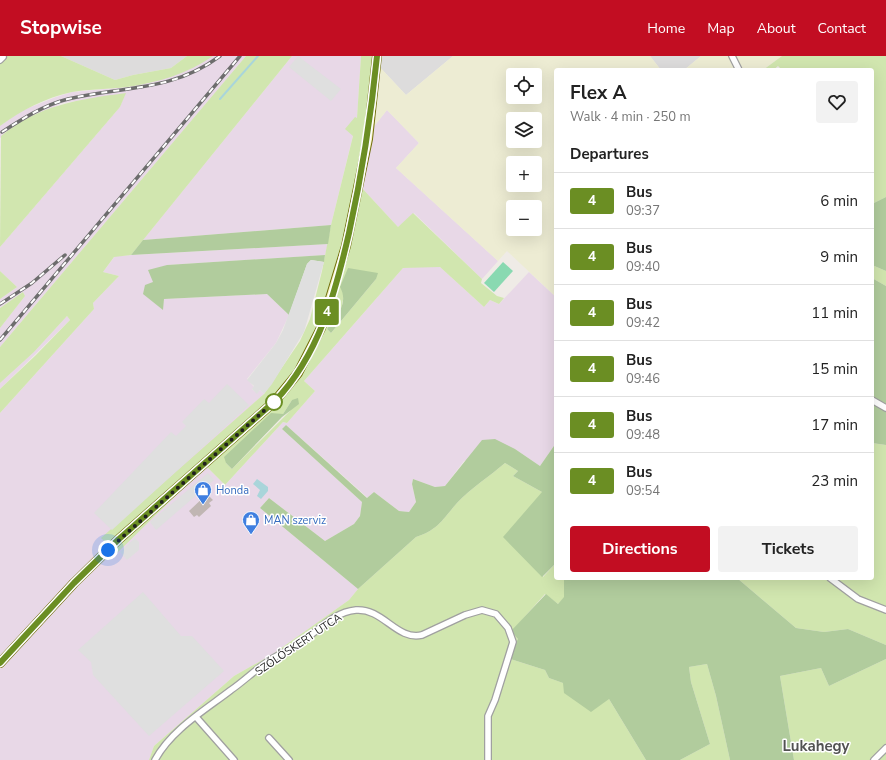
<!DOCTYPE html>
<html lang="en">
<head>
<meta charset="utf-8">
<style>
  body { margin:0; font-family:"Nunito Sans",sans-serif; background:#f2f2f2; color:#222; height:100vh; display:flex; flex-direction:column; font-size:15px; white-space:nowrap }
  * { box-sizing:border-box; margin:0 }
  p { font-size:13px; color:#767676 }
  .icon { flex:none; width:22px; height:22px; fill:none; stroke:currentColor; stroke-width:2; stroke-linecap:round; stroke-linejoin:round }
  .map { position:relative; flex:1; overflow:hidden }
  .details { position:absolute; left:554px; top:12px; width:320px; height:512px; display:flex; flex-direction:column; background:#fff; border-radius:4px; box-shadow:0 4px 16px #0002 }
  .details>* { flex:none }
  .badge { padding:0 8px; border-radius:3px; font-size:14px; line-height:26px }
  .buttons { position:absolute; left:506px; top:12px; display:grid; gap:8px }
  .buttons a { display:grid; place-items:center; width:36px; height:36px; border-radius:4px; background:#fff; box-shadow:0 4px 16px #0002; font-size:20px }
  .you { position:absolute; width:20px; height:20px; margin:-10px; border:3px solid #fff; border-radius:50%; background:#1a73e8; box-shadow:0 0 0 6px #1a73e833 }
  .map>.badge { position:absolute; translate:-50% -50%; box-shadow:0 0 0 2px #fff }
  h2 { padding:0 16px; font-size:15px; line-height:36px }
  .round { display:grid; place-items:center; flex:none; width:42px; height:42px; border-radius:4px; background:#f2f2f2 }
  .headline { display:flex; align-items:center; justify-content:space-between; height:68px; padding:0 16px }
  h1 { font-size:19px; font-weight:700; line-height:30px }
  .button { display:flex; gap:8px; margin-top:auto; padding:8px 16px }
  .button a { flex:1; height:46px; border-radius:4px; background:#c20d22; color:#fff; font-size:16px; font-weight:700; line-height:46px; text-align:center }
  .button a+a { background:#f2f2f2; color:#222 }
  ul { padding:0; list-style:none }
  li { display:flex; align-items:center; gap:12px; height:56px; padding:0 16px; border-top:1px solid #e0e0e0 }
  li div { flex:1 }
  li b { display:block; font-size:15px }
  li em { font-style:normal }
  li .badge { min-width:44px; font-weight:700; text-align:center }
  header { display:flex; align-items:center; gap:24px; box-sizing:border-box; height:56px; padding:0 20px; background:#c20d22; color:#fff }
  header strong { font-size:19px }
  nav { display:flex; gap:22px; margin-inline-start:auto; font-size:14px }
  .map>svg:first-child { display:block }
  .residential { fill:#dddcdc }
  .industrial { fill:#e8d8e7 }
  .farmland { fill:#edecd3; fill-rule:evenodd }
  .grass { fill:#d1e6af; fill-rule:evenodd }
  .forest { fill:#b1cc9d }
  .pitch { fill:#89d9b1 }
  .parking { fill:#dfdfdf }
  .water { fill:#a9d5da }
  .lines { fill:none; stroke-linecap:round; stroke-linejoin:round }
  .stream { stroke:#a9d5da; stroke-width:2 }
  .building { fill:#c0b6b3 }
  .street-casing { stroke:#a0a0a0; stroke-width:8 }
  .secondary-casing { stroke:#716f0c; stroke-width:10 }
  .street { stroke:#fff; stroke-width:5.5 }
  .secondary { stroke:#f6f2be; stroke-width:8 }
  .rail-casing { stroke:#6d6d6d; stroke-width:3.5 }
  .rail { stroke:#fff; stroke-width:2; stroke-dasharray:6; stroke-linecap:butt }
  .line-casing { stroke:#fff; stroke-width:9 }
  .line { stroke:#6b8e23; stroke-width:6 }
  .walk { stroke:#1f1f1f; stroke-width:4; stroke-dasharray:0 7.2 }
  .stop-dot { fill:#fff; stroke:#6b8e23; stroke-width:2 }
  .labels { text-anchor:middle; stroke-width:3; stroke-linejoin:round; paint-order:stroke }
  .shop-label { font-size:11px; fill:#366cbe; stroke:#fff; text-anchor:start }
  .street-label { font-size:11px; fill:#1f1f1f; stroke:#fff }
  .district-label { font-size:15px; font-weight:bold; fill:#525252; stroke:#fff }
</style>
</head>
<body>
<header>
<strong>Stopwise</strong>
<nav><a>Home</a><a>Map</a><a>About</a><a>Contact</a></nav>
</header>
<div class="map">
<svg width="886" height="704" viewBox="0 0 886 704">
  <rect width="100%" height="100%" fill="#efebe6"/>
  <!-- residential -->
  <g class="residential">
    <path d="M61,0H187L171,12L133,19L115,24Z"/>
    <path d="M376,0H453L406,39L376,7Z"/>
    <path d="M650,0H701L684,14H661Z"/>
  </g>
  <!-- industrial -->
  <g class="industrial">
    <path d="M213,0H246L0,291V272L25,240L23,236L0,252V243L17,231L0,215V191L120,51L125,38L62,47L8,75L0,82V70L21,55L56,41L72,36L128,31L149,26L190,13Z"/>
    <path d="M292,0H361L357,63L331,169L143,184Z"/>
    <path d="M387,54L419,87L396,112L498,205L482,223L414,157L398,171L361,131L372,73Z"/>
    <path d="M328,188L325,199L167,209L153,227L162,253L164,243L267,238L289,259L276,287L247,323L254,331L252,333L257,337L260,334L264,338L197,398L206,410L225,429L283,366L287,367L315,335L304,325L403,212L415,211H440L484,251L490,244L499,248L529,216L556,241V387L540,410L515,393L464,405L445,430L435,431L413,423L412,428L416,446L409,456L399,455L374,436L368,442L286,369L282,373L362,446L360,460L354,468L325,485L269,442L260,452L358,533L349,544L273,598L234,620L154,690L149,704H0V357L94,253L93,247L119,220L103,216L115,200Z"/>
    <path d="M67,260L70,264L0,333V327L34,296Z"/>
  </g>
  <!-- farmland -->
  <g class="farmland">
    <path d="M453,0H650L661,14H556V241L507,195L498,205L396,112L419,87L387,54L372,73L376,7L406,39ZM513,19H535V41H513ZM513,63H535V85H513ZM513,107H535V129H513ZM513,151H535V173H513Z"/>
    <path d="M701,0H782L763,14H684Z"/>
  </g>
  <!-- grass -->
  <g class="grass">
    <path d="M0,0H61L115,24L133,19L171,12L187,0H213C189,17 157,27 127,31C109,33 90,33 72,36C45,42 22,54 0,70Z"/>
    <path d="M246,0H292L131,199L114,201L103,216L119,220L93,247L94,253L0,357V333L36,299L70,264L67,260L34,296L0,327V291Z"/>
    <path d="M361,0H376L361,131L398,171L413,157L482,223L481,227L497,240L504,242L499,248L490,244L484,251L440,211L403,212L304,325L315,335L287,367L283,366L225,429L206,410L117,497L101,482L264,338L300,285L310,263L322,215L331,169L353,80L345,73L355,61L357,62ZM376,223L331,277L327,273L341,255L344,238ZM292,344L290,355L232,413L226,407L283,358Z"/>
    <path d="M782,0H886V141L872,148V14H782L778,10L773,14H763Z"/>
    <path d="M126,37L120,51L0,191L1,80C38,49 80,43 126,37Z"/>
    <path d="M872,209L886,215V230L872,222Z"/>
    <path d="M0,215L17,231L0,243Z"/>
    <path d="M23,236L25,240L0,272V252Z"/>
    <path d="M872,387L886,389V589L848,573L824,576L796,572L737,522H872Z"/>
    <path d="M505,407L518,415L513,420L542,436L543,521L554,509L556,511V522H564V542L558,548L545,538L512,575L518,583L507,602L545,614L549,622L609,643L646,704H149L154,690L234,620L273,598L349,544L358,533L416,481C438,474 443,463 457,447C471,432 490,420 505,407Z"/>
    <path d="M886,603V704H794L780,620L821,612L829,630Z"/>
    <path d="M707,608L716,640L730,704H680L710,688L691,626L689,611Z"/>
  </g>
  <!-- forest -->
  <g class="forest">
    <path d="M886,141V215L872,209V148Z"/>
    <path d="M331,169L328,188L131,199L143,184Z"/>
    <path d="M325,199L324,206L311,204L307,208L289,259L267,238L164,243L163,254L143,238L145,229L153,226L148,214L167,209Z"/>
    <path d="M348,212L378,217L376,223L331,277L327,273C337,260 349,247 340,231Z"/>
    <path d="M872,222L886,230V389L872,387Z"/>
    <path d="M298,342L299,348L282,361L232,413L226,407L224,401L271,357L283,358L292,344Z"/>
    <path d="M286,369L367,442L374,436L399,455L409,456L416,446L412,428L413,423L435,431L445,430L482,384L495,383L515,393L540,410L556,387V511L554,509L542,521L503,481L542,436L513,420L518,415L505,407C490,420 471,432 457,447C443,463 438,474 416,481L358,533L260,452L269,442L325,485L354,468L360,460L362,446L282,373Z"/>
    <path d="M564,522H737L796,572L824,576L848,573L886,589V603L829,630L821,612L780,620L794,704H730L716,640L707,608L689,611L691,626L710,688L680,704H646L609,643L591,656L564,637L563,627L549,622L545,614L507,602L518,583L511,575L546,538L558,548L564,541Z"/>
  </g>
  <!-- pitch -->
  <path class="pitch" d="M503,206L513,215L494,236L484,227Z"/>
  <!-- parking -->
  <g class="parking">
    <path d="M298,0L341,33L331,45L289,11Z"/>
    <path d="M311,204L324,206L304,276L272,328L264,338L260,334L257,338L252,333L254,330L247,324L276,287L283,274L307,208Z"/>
    <path d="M227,328L249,349L112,474L94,457L171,376L176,380L186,370L182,366L204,343L209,347Z"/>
    <path d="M208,417L214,424L156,474L150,466Z"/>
    <path d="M135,482L139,486V494L127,504L120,496Z"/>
    <path d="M143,536L181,580H192L224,615L149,680L93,619L91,606L78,594Z"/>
  </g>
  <!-- water -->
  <path class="water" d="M257,423L268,431V435L261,443L257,440L260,434L253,428Z"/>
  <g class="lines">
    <!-- stream -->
    <path class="stream" d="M220,43L258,0"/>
  </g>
  <!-- building -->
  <path class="building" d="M207,438L213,444L209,447L211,450L199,461L197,459L194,461L189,455Z"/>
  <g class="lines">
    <defs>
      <g id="street">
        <path d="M732,0L739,14"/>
        <path d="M0,4L3,1"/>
        <path d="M872,344L886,352"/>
        <path d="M830,522L858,543L886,554"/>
        <path d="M196,661L234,704"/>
        <path d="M269,682L289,704"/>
        <path d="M155,704C171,674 205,654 231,634C244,625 256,613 270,604C279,598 290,594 299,588C317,576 333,556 356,554C383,552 397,585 422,579L465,559L482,554L496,558L508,572L513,586L495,644L488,660V704"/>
        <path d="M874,704L886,692"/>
      </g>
      <path id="secondary" d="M0,607L74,527L119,483L275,345L298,317L321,272L346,190L368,83L377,0"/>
    </defs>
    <!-- street casing -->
    <use href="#street" class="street-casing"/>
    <!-- secondary casing -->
    <use href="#secondary" class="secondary-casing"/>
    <!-- street -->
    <use href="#street" class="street"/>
    <!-- secondary -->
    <use href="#secondary" class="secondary"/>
    <defs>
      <g id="rail">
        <path d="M2,76C22,63 44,49 68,43C122,30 172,36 220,0"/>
        <path d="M0,248L32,227L65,199"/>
        <path d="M0,284L240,0"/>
      </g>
    </defs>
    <!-- rail casing -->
    <use href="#rail" class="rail-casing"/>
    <!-- rail -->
    <use href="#rail" class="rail"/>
  </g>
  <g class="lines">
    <defs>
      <path id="line" d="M0,607L74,527L119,483L275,345C319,299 335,238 349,177C362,118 371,60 377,0"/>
    </defs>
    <!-- line casing -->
    <use href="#line" class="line-casing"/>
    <!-- line -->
    <use href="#line" class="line"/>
    <!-- walk -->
    <path class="walk" d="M108,494L275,345L274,346"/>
  </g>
  <!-- icons -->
  <defs>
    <symbol id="shop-pin" viewBox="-11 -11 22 30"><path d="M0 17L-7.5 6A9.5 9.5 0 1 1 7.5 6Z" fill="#3f7fe0" stroke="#fff"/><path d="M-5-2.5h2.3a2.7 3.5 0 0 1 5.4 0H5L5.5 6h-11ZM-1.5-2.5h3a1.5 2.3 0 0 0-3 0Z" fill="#fff"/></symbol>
  </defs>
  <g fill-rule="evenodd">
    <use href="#shop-pin" x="193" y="424" width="20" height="27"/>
    <use href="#shop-pin" x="241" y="454" width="20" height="27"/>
  </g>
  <!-- markers -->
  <circle class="stop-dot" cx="274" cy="346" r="8"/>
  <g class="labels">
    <!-- shop labels -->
    <g class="shop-label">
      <text x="216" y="438">Honda</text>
      <text x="264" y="468">MAN szerviz</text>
    </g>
    <!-- street labels -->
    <g class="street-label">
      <text transform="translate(298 588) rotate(-34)" y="4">SZŐLŐSKERT UTCA</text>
    </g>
    <!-- district labels -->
    <g class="district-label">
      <text x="816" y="695">Lukahegy</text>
    </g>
  </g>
</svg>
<div class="buttons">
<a><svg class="icon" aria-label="locate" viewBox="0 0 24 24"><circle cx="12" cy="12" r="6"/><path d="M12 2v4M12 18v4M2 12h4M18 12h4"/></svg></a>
<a><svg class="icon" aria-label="layers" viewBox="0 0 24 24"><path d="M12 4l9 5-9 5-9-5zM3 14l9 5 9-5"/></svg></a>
<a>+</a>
<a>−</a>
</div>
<div class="you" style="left:108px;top:494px"></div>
<b class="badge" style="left:327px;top:256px;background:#6b8e23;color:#fff">4</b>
<section class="details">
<div class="headline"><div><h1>Flex A</h1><p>Walk · 4 min · 250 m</p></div><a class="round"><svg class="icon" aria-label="heart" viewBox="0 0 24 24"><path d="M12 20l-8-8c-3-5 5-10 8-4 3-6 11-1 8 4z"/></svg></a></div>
<h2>Departures</h2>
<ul>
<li><span class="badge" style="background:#6b8e23;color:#fff">4</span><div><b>Bus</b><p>09:37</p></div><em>6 min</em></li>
<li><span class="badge" style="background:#6b8e23;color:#fff">4</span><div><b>Bus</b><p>09:40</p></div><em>9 min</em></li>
<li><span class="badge" style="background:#6b8e23;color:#fff">4</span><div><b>Bus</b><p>09:42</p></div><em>11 min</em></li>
<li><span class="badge" style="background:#6b8e23;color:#fff">4</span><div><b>Bus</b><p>09:46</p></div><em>15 min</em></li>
<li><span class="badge" style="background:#6b8e23;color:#fff">4</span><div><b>Bus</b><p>09:48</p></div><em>17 min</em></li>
<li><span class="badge" style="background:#6b8e23;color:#fff">4</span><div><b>Bus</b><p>09:54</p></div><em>23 min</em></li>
</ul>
<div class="button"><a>Directions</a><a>Tickets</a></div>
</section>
</div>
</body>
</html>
